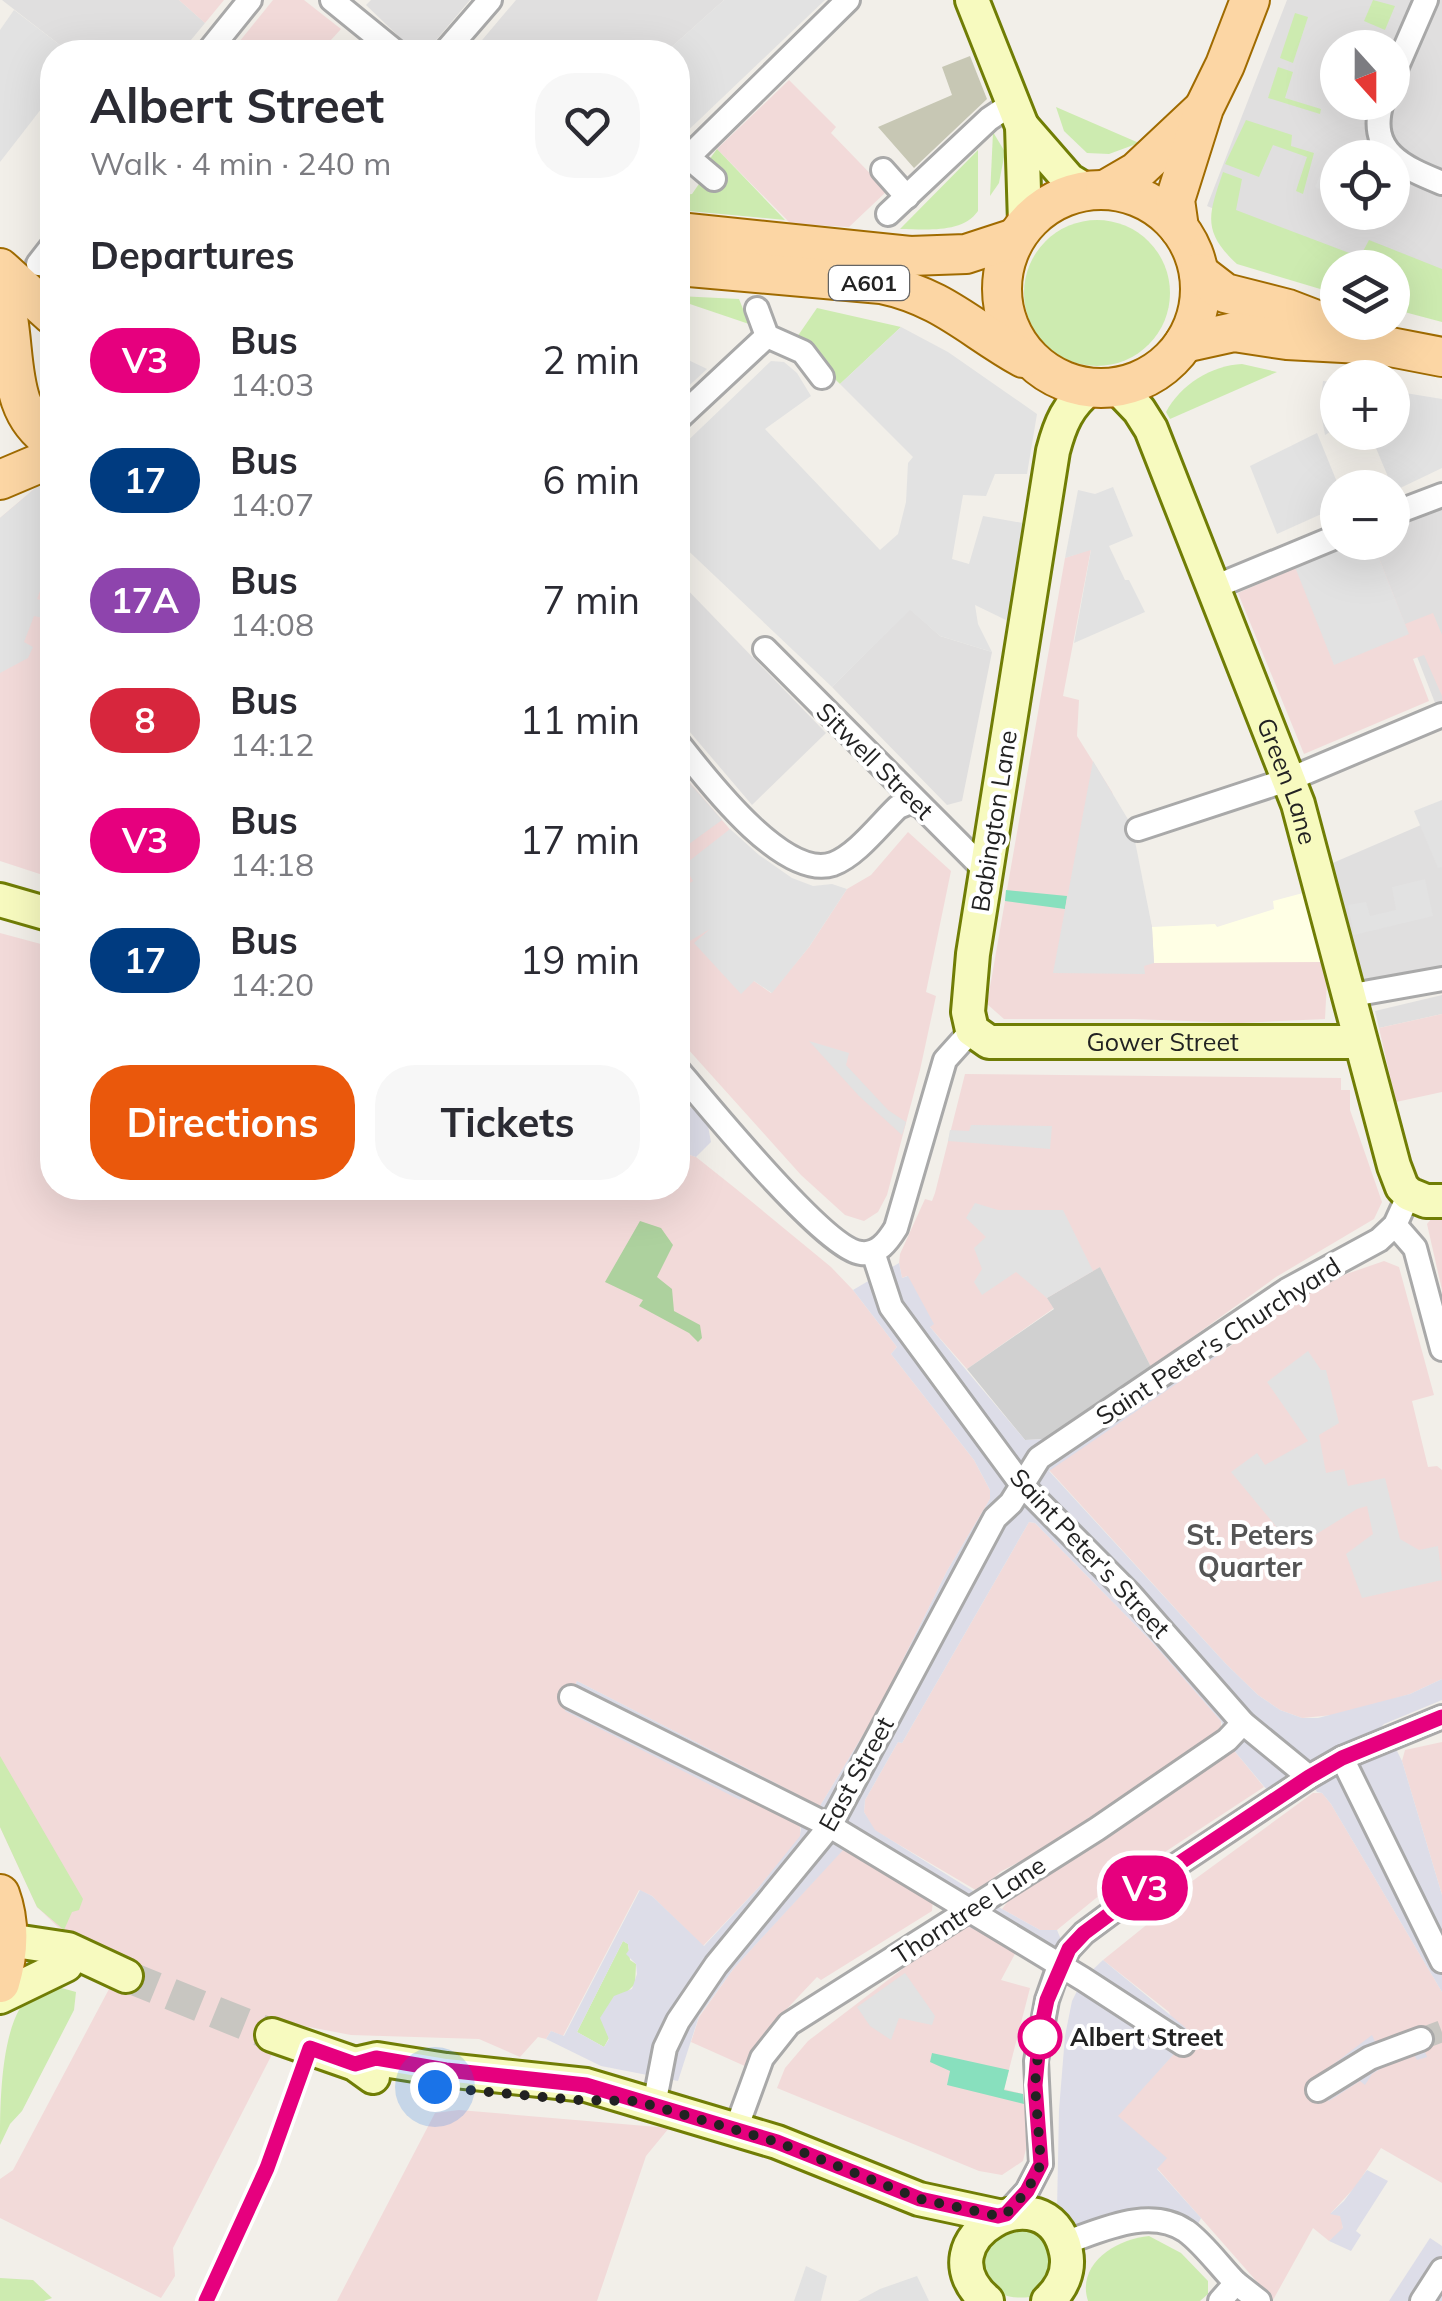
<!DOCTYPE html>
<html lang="en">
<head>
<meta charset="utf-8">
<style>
  body { margin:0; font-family:Mulish,sans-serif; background:#f7f7f7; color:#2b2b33; height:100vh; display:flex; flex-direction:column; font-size:38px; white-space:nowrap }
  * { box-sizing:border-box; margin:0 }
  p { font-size:32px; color:#7c7c81 }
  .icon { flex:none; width:55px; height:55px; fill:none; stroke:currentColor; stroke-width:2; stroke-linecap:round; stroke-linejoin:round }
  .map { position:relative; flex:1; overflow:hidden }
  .drawer { position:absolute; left:40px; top:40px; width:650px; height:1160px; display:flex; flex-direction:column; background:#fff; border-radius:40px; box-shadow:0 10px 40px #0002 }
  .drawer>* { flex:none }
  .badge { padding:0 20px; border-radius:32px; font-size:35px; line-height:65px }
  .needle { width:65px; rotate:159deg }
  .tools { position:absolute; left:1320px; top:30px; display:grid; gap:20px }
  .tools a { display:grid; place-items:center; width:90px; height:90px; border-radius:50%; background:#fff; box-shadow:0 10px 40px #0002; font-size:50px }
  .you { position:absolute; width:50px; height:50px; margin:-25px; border:8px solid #fff; border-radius:50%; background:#1a73e8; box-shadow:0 0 0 15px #1a73e833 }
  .map>.badge { position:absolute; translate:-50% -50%; box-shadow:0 0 0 5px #fff }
  h2 { padding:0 50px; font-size:38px; line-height:90px }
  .round { display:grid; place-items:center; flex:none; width:105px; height:105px; border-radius:40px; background:#f7f7f7 }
  .summary { display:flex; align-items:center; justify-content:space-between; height:170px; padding:0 50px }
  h1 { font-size:48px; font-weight:700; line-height:75px }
  .button { display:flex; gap:20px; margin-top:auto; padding:20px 50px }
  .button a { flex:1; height:115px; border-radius:40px; background:#ea580c; color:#fff; font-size:40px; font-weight:700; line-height:115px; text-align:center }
  .button a+a { background:#f7f7f7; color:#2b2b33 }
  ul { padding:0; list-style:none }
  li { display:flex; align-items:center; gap:30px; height:120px; padding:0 50px }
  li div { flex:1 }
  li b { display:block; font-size:38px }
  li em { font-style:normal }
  li .badge { min-width:110px; font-weight:700; text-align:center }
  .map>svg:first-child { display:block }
  .residential { fill:#e0dfdf; fill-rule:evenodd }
  .commercial { fill:#f2dad9 }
  .education { fill:#ffffe5 }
  .religious { fill:#d0d0d0 }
  .construction { fill:#c7c7b4 }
  .grass { fill:#cdebb0 }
  .forest { fill:#add19e }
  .pitch { fill:#88e0be }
  .parking { fill:#e2e2e2 }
  .plaza { fill:#dddde8; fill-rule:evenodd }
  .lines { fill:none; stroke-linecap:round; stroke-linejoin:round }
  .street-tunnel { stroke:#c8c6c1; stroke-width:22; stroke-dasharray:22 11; stroke-linecap:butt }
  .secondary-tunnel { stroke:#c8c6c1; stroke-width:32; stroke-dasharray:32 16; stroke-linecap:butt }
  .street-casing { stroke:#a9a9a9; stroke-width:28 }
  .secondary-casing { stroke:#707d05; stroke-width:38 }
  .primary-casing { stroke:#a06b00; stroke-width:42 }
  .street { stroke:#fff; stroke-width:22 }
  .secondary { stroke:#f7fabf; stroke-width:32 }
  .primary { stroke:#fcd6a4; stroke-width:38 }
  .line-casing { stroke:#fff; stroke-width:22 }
  .line { stroke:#e6007e; stroke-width:15 }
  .walk { stroke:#222; stroke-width:10; stroke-dasharray:0 18 }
  .stop-dot { fill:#fff; stroke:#e6007e; stroke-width:5 }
  .labels { text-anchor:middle; stroke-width:8; stroke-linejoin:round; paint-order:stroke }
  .shield { fill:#fff; stroke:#646464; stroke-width:2.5 }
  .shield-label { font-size:22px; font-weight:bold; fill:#222 }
  .street-label { font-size:25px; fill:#222; stroke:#fff }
  .stop-label { font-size:25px; font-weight:bold; fill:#222; stroke:#fff; text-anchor:start }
  .neighbourhood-label { font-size:28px; font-weight:bold; fill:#555; stroke:#fff }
</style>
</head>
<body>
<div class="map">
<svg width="1442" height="2301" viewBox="0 0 1442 2301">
  <rect width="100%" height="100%" fill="#f2efe9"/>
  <!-- residential -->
  <g class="residential">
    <path d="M2,0H179L205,23L181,52H69Z"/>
    <path d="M371,0H470L426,52H415L366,5Z"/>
    <path d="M516,0H724L666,52H472Z"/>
    <path d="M1287,0H1442V288L1392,268L1351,267L1207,206ZM1338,48H1392V102H1338ZM1338,158H1392V212H1338Z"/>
    <path d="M1442,499V721L1373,543L1392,542L1393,519Z"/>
    <path d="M679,581L826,733L752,805L678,718Z"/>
    <path d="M910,609L940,636L992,652L962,801L947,805L832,687Z"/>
    <path d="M1442,816V966L1359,980L1328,865Z"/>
    <path d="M1442,995V1014L1379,1028L1375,1011Z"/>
  </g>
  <!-- commercial -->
  <g class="commercial">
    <path d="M179,0H224L205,23Z"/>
    <path d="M273,0H304L341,29L320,52H231Z"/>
    <path d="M789,80L836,127L831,133L887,191L849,227L791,224L717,149Z"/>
    <path d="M52,474V878L0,861V518Z"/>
    <path d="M1353,543H1373L1405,624L1433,613L1442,635V696L1424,655L1413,659L1429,701L1304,754L1238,593Z"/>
    <path d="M1091,549L1063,696L1079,700L1077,736L1112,792L1152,927L1154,962H1328L1325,1019L1238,1023L1134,1019H1004L987,1004L1065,558Z"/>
    <path d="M678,769L740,841L754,981L771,993L809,947L847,889L871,875L908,832L951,871L926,992L936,996L920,1070L887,1195L878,1212L864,1221L845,1215L801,1175L678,1038Z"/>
    <path d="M0,933L52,947V1188H678V1151L696,1157L735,1188L831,1267L853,1290L897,1347L891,1354L974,1460L990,1490V1499L947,1571L877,1712L820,1806L577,1681L566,1711L747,1792L799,1820L801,1836L759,1887L703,1946L652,1896L639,1890L563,2036L551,2031L546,2039L538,2037L520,2057L479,2039L351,2035L288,2023L173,2248L175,2276L161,2298L0,2218V2179L13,2170L126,1957L58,1927L37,1907L0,1827Z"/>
    <path d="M1442,1014V1092L1396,1102L1379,1028Z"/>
    <path d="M965,1074L1341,1078V1090H1350V1110L1382,1202L1374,1219L1276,1277L1151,1367L1100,1267L1048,1299L1054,1308L967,1369L930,1327L907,1276L902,1278L899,1263L900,1254L925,1199L932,1201L935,1193Z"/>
    <path d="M1442,1217V1290L1427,1224L1432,1218Z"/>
    <path d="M1384,1261L1399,1267L1434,1395L1412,1401L1428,1467L1437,1466L1442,1470V1679L1410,1694L1343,1714L1302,1718L1280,1710L1258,1695L1226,1664L1049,1470L1296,1301L1335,1278Z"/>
    <path d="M1029,1522L1035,1523L1152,1642L1221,1721V1729L1077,1831L1000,1872L979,1892L874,1830L864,1812L865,1800L898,1742L902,1743Z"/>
    <path d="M1442,1742V1895L1402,1761L1405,1750Z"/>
    <path d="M1232,1748L1264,1787L1101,1894L1057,1930H1040L1002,1909L1015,1892L1099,1841Z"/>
    <path d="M1313,1793H1322L1331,1804L1442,1992V2183L1381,2148L1356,2186L1331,2213L1341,2216L1343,2229L1329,2241L1313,2228L1273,2300L1157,2168L1166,2158L1117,2116L1183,2044L1169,2012L1103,1960L1170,1906L1191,1882Z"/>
    <path d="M843,1849L933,1898L932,1911L821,1980L817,1977L782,2014L747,2067L691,2042L699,2017L734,1968Z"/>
    <path d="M964,1922L1016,1952L1001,1980L1030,1988L1004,2089L1023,2094L1028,2141L1023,2161L1002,2175L979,2171L777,2088L785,2068L808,2041Z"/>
    <path d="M459,2110L669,2128L646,2156L597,2301H337L435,2113Z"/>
  </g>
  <!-- education -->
  <path class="education" d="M1303,893L1328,962L1154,963L1152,927L1215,924L1217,927L1274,909L1273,901Z"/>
  <!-- religious -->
  <path class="religious" d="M1100,1267L1151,1367L1047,1439L1025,1440L967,1369L1054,1309L1047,1298Z"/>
  <!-- construction -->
  <path class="construction" d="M970,56L987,99L914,168L878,127L952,95L942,67Z"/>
  <!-- grass -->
  <g class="grass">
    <path d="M1373,0L1395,6L1385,30L1364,21Z"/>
    <path d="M1295,13L1308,17L1293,63L1280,58Z"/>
    <path d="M1278,67L1293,72L1285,98L1321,109L1320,114L1268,98Z"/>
    <path d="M1056,107L1139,143L1109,154L1087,153L1064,131Z"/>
    <path d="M1246,120L1292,135L1291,146L1314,153L1303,194L1296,191L1307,157L1273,145L1259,177L1225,164Z"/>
    <path d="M993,132L1005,152L999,183L990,196Z"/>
    <path d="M717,149L785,220L678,210V196L692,194L701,181L713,192L724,181L711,168L709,160Z"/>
    <path d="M978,150V211C962,234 925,229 900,229Z"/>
    <path d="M1223,172L1242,179L1236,210L1360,257L1369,240L1442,269V322L1393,309L1392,268H1338L1337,294L1237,264C1201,231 1209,214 1223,172Z"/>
    <circle cx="1097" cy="293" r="73"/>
    <path d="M678,296L739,299L749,324L678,300Z"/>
    <path d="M817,308L901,327L840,384L795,340Z"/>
    <path d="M1242,364L1277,372L1170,419L1166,412C1180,385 1212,365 1242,364Z"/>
    <path d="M0,1756L83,1899L79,1910L72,1912L64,1930L37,1907L0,1827Z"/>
    <path d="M623,1941L628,1944L630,1960L636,1964L635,1984L601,2018L609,2038L604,2047L577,2032Z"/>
    <path d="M58,1987L76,1992L74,2010L22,2111L10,2124L0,2145C0,2105 0,2014 34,1993C41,1989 51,1988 58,1987Z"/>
    <path d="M1002,2228L1038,2231C1054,2262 1063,2273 1030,2297C994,2301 985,2284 981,2253Z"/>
    <path d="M1149,2236L1181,2253L1208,2281V2294L1200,2301H1088C1076,2264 1116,2239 1149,2236Z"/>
    <path d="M0,2278L33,2280L52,2298L44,2301H0Z"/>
  </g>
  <!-- forest -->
  <path class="forest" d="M640,1221L661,1228L673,1245L657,1277L672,1289L674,1311L700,1325L702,1338L698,1342L689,1333L639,1306L643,1300L605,1282Z"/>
  <!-- pitch -->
  <g class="pitch">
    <path d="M1006,890L1067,896L1065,909L1005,901Z"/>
    <path d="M932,2053L1009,2070L1004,2090L1023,2094L1024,2104L947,2085L950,2071L930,2062Z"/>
  </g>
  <!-- parking -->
  <g class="parking">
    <path d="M724,0H825L678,140V52H666Z"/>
    <path d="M14,10L69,52H52V95L0,162V30Z"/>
    <path d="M1327,159L1337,164V196L1315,187Z"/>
    <path d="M901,327L948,352L1037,414L1027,474H995L986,496L963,495L952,559L969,564L983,516L1023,523L1008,621L975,605L978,624L992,652L940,636L910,610L832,687L678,541V450L771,361L784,362L797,373L811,396L765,429L880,550L898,534L906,502L908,463L913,457L840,384Z"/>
    <path d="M678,355L707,369L678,396Z"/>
    <path d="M1323,381L1338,383L1337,428L1325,435L1320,409Z"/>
    <path d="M1393,391L1442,399V468L1394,491L1373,441L1385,436L1384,433L1392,432Z"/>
    <path d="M1317,433L1339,487L1337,507L1277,534L1250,466Z"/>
    <path d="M52,474V568L49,567L37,599L49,603L43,618L34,616L24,642L33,647L28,658L0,673V518Z"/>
    <path d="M1113,487L1133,536L1109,546L1125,580H1129L1145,612L1074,643L1091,550L1065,558L1078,490L1095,494Z"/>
    <path d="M1353,542L1373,543L1409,634L1334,665L1295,567Z"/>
    <path d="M1093,761L1132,826L1152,927L1154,963L1144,966L1145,974L1053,973Z"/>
    <path d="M684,777L722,820L678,852V782Z"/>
    <path d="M1442,800V867L1438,868L1414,811Z"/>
    <path d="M730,829L759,855L792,878L813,886L832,884L847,889L809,947L772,993L754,981L741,994L694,943L710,929L678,948V890L693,881L684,865Z"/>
    <path d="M1425,879L1433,916L1354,935L1348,905L1366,902L1370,916L1396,910L1392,887Z"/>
    <path d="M809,1041L849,1053L846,1065L888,1110L906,1122L902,1135L859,1096Z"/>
    <path d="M971,1125L1052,1126L1050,1149L948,1141L950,1130L969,1131Z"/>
    <path d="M975,1203L998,1210H1063L1093,1271L1047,1298L1016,1272L982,1295L974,1282L982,1269L974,1248L986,1237L966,1218Z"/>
    <path d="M1308,1351L1321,1370H1326L1339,1423L1319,1435L1326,1473L1344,1469L1348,1486L1385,1478L1400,1539L1419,1550L1438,1546L1442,1580L1362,1598L1346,1554L1373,1534L1367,1506L1357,1509L1294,1548L1231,1472L1257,1453L1265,1465L1308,1441L1267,1382Z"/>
    <path d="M905,1973L935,2016L932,2025L899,2018L891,2040L870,2026L857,2007Z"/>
    <path d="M806,2266L827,2276L821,2301H794Z"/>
    <path d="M917,2276L929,2301H858L880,2289Z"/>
  </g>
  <!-- plaza -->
  <g class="plaza">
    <path d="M678,1103L694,1109L708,1126L711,1142L696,1157L678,1151Z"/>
    <path d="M899,1263L902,1278L908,1276L934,1324L930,1327L1025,1440L1047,1439L1208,1327L1223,1352L1049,1471L1226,1664L1258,1695L1280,1710L1302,1718H1318L1410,1694L1442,1679V1700L1384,1724L1370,1739L1272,1796L1232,1748L1221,1721L1152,1642L1035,1523L1029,1522L902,1743L898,1742L865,1800L864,1812L875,1830L1002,1909L1040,1930H1057L1065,1949L1051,1978L1027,1954L952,1919L933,1898L844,1849L734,1968L699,2016L678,2081L601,2066L546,2039L551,2031L564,2036L640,1890L652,1896L704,1946L759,1887L800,1836L801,1829L798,1820L748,1793L740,1800L565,1711L577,1681L820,1806L877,1712L947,1571L990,1499V1490L974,1460L891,1354L897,1347L853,1290ZM623,1941L628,1944L629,1950L626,1954L636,1964L637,1974L632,1989L614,1996L600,2018L609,2039L604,2047L577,2032Z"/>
    <path d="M1390,1737L1402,1761L1442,1895V1992L1331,1804L1322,1793L1317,1792L1309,1777Z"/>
    <path d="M1103,1960L1186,2028L1183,2044L1118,2116L1167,2158L1157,2169L1201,2218L1197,2226H1081L1068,2224L1057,2210L1059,2110L1065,2036L1072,2001L1083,1979Z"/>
    <path d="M1418,2034L1427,2057L1417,2060L1411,2050L1372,2074L1365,2085L1360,2081L1329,2101L1310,2082L1372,2035L1378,2048Z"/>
    <path d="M1367,2170L1388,2181L1356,2231L1361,2235L1351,2251L1329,2241L1343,2228L1340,2216L1330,2214L1344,2201Z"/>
    <path d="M1430,2238L1442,2246V2301H1389Z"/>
  </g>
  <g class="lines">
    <!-- street-tunnel -->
    <path class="street-tunnel" d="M1421,2039L1442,2031"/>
    <!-- secondary-tunnel -->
    <path class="secondary-tunnel" d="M126,1976L272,2035"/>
    <defs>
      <g id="street">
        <path d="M332,0L396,52"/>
        <path d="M208,52L250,0"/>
        <path d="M445,52L490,0"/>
        <path d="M1392,78L1426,0"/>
        <path d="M1382,102C1367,152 1403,167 1442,183"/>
        <path d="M688,157L714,179"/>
        <path d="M678,167L848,0"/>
        <path d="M883,170L907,197"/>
        <path d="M888,214L989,119L1013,103"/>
        <path d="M38,264L52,246"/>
        <path d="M757,309L767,336L803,352L822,377"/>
        <path d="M678,419L767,336"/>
        <path d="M1392,514L1442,495"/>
        <path d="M1212,588L1338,536"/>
        <path d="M765,649L986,871"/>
        <path d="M678,743C705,777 783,881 833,864C857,855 880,824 898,807L910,802L916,804"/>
        <path d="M1138,829L1290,779L1442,715"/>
        <path d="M1347,996L1442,979"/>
        <path d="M678,1070C705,1102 826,1250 861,1253C878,1255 888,1241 896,1228L945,1060L972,1030"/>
        <path d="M1395,1225L1415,1248L1442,1349"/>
        <path d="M873,1252L891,1307L1022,1485L1129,1593L1243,1723L1309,1777"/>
        <path d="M571,1697L830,1826L1083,1979L1183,2044"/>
        <path d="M1342,1758L1442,1961"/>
        <path d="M1318,2090L1370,2058L1421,2039"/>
        <path d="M654,2105L665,2048L678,2021L716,1965L830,1826L995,1518L1011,1503L1039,1458L1287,1290L1379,1240L1395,1225L1409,1194"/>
        <path d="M736,2129L762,2058L789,2024L1097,1829L1227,1740L1243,1723"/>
        <path d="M1006,2214L1027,2191L1041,2164L1036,2061L1047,2000L1059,1966L1069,1949L1084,1933L1169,1870L1309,1777L1342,1758L1442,1717"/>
        <path d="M1064,2243C1100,2231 1149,2206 1186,2231C1204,2244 1220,2267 1236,2283L1220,2301"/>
        <path d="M1236,2283L1259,2301"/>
        <path d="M1422,2301L1442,2270"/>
      </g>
      <g id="secondary">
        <path d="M972,0L1022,126L1025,223"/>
        <path d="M1022,126L1069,180L1087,191"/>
        <path id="s1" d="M1117,387L1139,410L1151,429L1298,804L1394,1166L1402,1187L1409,1194L1426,1201H1442"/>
        <path id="s2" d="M1090,388C1068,405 1060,424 1053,451L973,954L968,1012L972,1030L989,1042H1359"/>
        <path d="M0,900L52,915"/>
        <path d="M0,1943L8,1940L68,1949L126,1976"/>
        <path d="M0,1997L66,1965"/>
        <path d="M272,2035L355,2064L373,2077"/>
        <path d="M355,2064L377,2059L446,2070L586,2085L777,2142L919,2199L998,2216"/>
        <path d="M987,2301C916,2240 1048,2166 1066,2252C1070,2271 1062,2288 1048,2301"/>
      </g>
      <g id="primary">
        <circle cx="1101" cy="289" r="99"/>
        <path d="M1105,190L1136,172L1202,110"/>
        <path d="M1179,228L1175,200L1204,108L1225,65L1250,0"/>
        <path d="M678,232L910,256L966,254L1015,238"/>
        <path d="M678,266L881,284C943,297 971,329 1023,358"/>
        <path d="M0,268L52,315"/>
        <path d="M1199,273L1225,293L1288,309L1348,332"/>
        <path d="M0,285C21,344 0,407 52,441"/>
        <path d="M1184,343L1234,332L1287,340L1380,345L1442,357"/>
        <path d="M0,480L52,458"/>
        <path d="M0,1894C11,1924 9,1953 0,1983"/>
      </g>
    </defs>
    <!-- street casing -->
    <use href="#street" class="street-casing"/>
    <!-- secondary casing -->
    <use href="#secondary" class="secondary-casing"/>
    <!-- primary casing -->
    <use href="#primary" class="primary-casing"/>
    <!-- street -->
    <use href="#street" class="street"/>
    <!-- secondary -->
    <use href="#secondary" class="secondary"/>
    <!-- primary -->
    <use href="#primary" class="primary"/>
  </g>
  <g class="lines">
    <defs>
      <path id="line" d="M206,2301L267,2168L310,2048L355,2064L376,2058L446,2070L586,2085L777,2142L920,2199L998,2216L1006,2214L1027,2191L1041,2164L1035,2085L1040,2033L1047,2000L1069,1949L1084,1933L1169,1870L1309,1777L1342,1758L1442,1717"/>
    </defs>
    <!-- line casing -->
    <use href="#line" class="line-casing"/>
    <!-- line -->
    <use href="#line" class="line"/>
    <!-- walk -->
    <path class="walk" d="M435,2087L576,2100L636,2101L654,2106L777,2142L920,2199L998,2216L1006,2214L1027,2191L1041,2164L1035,2085L1040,2033V2037"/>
  </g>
  <!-- markers -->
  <circle class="stop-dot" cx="1040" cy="2037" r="20"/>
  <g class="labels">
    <!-- shield labels -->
    <rect class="shield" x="829" y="266" width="80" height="34" rx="8"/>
    <g class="shield-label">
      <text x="869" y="291">A601</text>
    </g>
    <!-- street labels -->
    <g class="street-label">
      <text transform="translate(875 761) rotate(45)" y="9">Sitwell Street</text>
      <text dy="9" stroke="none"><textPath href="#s1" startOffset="432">Green Lane</textPath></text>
      <text transform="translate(994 821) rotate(-81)" y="9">Babington Lane</text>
      <text dy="9" stroke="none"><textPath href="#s2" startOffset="855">Gower Street</textPath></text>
      <text transform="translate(1218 1341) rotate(-33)" y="9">Saint Peter's Churchyard</text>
      <text transform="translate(1090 1553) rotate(47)" y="9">Saint Peter's Street</text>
      <text transform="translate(856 1774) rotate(-61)" y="9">East Street</text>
      <text transform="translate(969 1910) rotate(-33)" y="9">Thorntree Lane</text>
    </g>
    <!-- stop labels -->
    <g class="stop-label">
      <text x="1070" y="2046">Albert Street</text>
    </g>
    <!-- neighbourhood labels -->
    <g class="neighbourhood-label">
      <text x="1250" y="1545">St. Peters<tspan x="1250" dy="32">Quarter</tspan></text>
    </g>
  </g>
</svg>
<div class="tools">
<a><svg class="needle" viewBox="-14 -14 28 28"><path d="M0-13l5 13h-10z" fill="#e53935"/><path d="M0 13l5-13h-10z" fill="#7c7c81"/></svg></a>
<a><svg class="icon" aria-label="locate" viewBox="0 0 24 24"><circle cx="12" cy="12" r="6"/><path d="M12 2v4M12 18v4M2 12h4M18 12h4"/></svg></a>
<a><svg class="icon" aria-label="layers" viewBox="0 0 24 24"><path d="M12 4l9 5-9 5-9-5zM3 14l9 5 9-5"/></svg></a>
<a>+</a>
<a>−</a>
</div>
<div class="you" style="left:435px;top:2087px"></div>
<b class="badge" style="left:1145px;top:1888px;background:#e6007e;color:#fff">V3</b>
<section class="drawer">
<div class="summary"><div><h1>Albert Street</h1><p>Walk · 4 min · 240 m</p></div><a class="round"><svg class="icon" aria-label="heart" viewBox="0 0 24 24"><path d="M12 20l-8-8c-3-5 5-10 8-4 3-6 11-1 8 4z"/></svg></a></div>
<h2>Departures</h2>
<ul>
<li><span class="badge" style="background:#e6007e;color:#fff">V3</span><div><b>Bus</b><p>14:03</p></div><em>2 min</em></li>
<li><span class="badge" style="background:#003b80;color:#fff">17</span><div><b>Bus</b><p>14:07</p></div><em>6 min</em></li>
<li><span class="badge" style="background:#8e44ad;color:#fff">17A</span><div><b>Bus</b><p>14:08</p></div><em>7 min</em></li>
<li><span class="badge" style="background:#d7263d;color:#fff">8</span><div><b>Bus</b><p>14:12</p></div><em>11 min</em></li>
<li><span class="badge" style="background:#e6007e;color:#fff">V3</span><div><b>Bus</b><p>14:18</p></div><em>17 min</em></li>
<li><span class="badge" style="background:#003b80;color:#fff">17</span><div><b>Bus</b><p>14:20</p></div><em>19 min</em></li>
</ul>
<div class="button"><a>Directions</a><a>Tickets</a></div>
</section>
</div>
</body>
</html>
